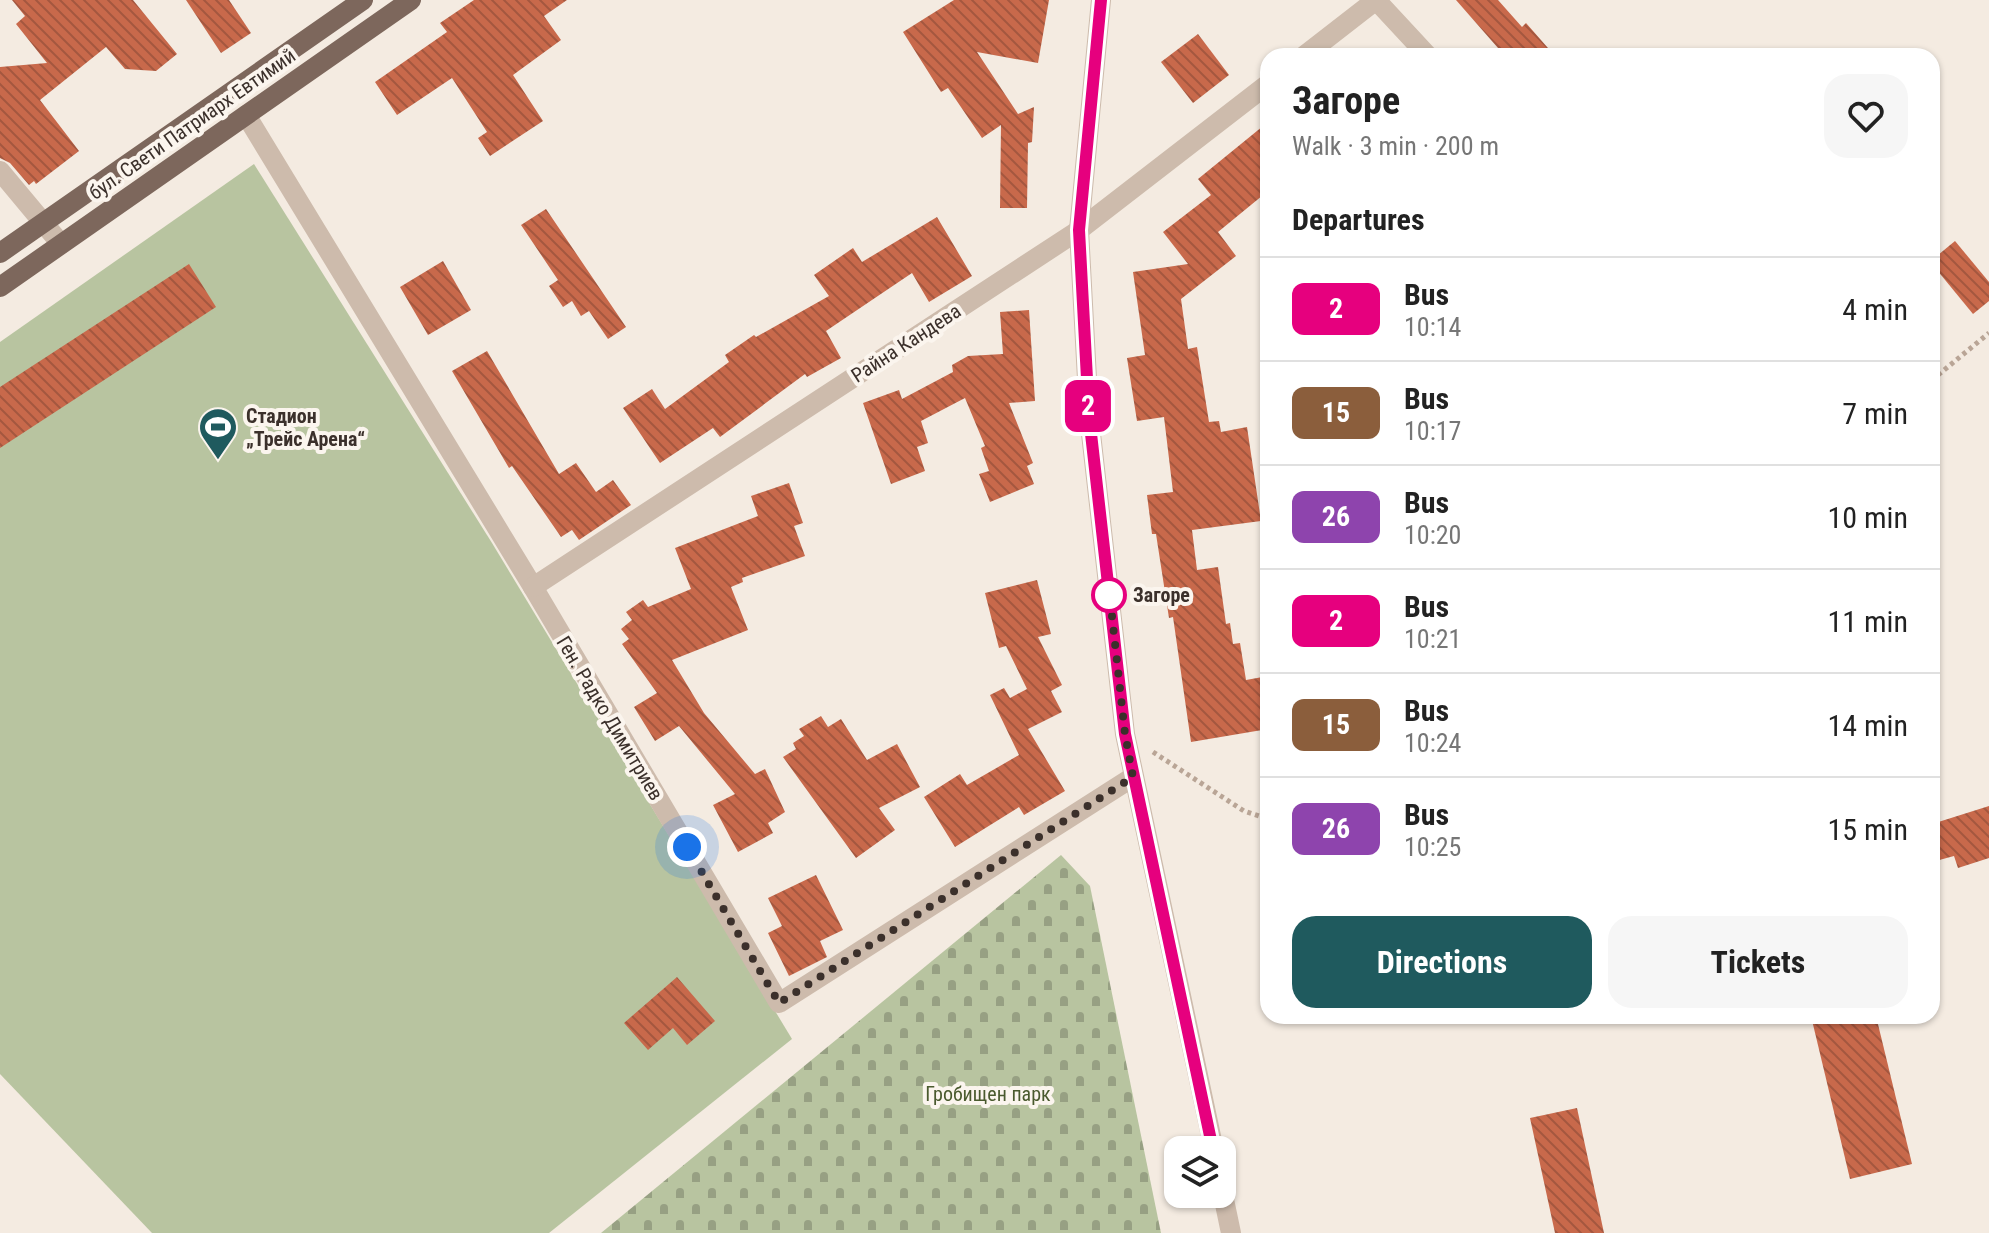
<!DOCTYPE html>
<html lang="en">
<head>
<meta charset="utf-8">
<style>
  body { margin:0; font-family:"Roboto Condensed",sans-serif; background:#f6f6f6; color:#222; height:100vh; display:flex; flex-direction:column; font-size:30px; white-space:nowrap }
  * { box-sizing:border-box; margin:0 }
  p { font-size:26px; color:#767676 }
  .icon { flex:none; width:44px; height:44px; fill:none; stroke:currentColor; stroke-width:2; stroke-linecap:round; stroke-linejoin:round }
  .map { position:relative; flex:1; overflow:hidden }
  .drawer { position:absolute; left:1260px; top:48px; width:680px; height:976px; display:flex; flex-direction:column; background:#fff; border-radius:24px; box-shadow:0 2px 6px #0004 }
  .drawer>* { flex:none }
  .badge { padding:0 16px; border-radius:12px; font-size:28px; line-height:52px }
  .buttons { position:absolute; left:1164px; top:1136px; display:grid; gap:16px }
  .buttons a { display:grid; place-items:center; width:72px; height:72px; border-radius:16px; background:#fff; box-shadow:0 2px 6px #0004; font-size:40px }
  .you { position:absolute; width:40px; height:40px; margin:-20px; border:6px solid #fff; border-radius:50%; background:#1a73e8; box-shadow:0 0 0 12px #1a73e833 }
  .map>.badge { position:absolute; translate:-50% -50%; box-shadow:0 0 0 4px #fff }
  h2 { padding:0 32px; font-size:30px; line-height:72px }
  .round { display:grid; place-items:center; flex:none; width:84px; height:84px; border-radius:24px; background:#f6f6f6 }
  .overview { display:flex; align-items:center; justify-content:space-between; height:136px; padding:0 32px }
  h1 { font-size:38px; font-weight:700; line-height:60px }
  .action { display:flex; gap:16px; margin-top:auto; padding:16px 32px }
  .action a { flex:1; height:92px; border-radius:24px; background:#1f5a5e; color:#fff; font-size:32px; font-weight:700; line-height:92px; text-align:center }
  .action a+a { background:#f6f6f6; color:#222 }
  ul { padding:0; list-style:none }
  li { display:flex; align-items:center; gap:24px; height:104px; padding:0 32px; border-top:2px solid #e0e0e0 }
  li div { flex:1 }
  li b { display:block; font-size:30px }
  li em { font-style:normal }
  li .badge { min-width:88px; font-weight:700; text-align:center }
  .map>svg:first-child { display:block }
  .cemetery { fill:url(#cemetery-stones) }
  .pitch { fill:#b8c4a0 }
  .building { fill:url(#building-back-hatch) }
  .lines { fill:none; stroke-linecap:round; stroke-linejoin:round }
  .path { stroke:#b9a596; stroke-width:5; stroke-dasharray:4 4; stroke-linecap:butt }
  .minor { stroke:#cdbbac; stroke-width:20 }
  .major { stroke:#7d675c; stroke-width:20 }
  .line-casing { stroke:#fff; stroke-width:18 }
  .line { stroke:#e6007e; stroke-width:12 }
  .walk { stroke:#3b302b; stroke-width:8; stroke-dasharray:0 14.4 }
  .stop-dot { fill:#fff; stroke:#e6007e; stroke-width:4 }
  .labels { text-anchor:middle; stroke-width:8; stroke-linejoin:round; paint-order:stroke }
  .street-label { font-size:20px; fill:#3b302b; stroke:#fbf5ee }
  .poi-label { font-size:20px; font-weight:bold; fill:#3b302b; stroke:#fbf5ee; text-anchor:start }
  .stop-label { font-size:20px; font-weight:bold; fill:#3b302b; stroke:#fbf5ee; text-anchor:start }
  .park-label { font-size:20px; fill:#4a5a2e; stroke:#fbf5ee }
</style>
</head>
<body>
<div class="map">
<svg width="1989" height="1233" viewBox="0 0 1989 1233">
  <defs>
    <pattern id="cemetery-stones" width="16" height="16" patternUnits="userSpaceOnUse" patternTransform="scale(2)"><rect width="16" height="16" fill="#b8c4a0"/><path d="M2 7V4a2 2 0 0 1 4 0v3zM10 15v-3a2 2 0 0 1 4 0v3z" fill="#97a083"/></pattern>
    <pattern id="building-back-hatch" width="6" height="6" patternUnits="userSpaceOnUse" patternTransform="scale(2)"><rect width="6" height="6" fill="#c8694b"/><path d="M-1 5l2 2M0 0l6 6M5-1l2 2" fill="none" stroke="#a4573f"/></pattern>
  </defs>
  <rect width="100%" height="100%" fill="#f4ebe1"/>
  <!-- cemetery -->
  <path class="cemetery" d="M1061,855L1090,886L1161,1233H601Z"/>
  <!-- pitch -->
  <path class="pitch" d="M254,164L492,543L792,1039L549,1233H152L0,1074V342Z"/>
  <!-- building -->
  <g class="building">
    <path d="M12,0H133L177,54L156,71L125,69L106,47L40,100L79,151L36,184L34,181L29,185L10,163L0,158V67L47,63L16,24L25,16Z"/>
    <path d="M186,0H229L251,33L221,53Z"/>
    <path d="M474,0H567L544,16L561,40L513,75L543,121L490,156L478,138L487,132L452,78L397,115L375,82L447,32L440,23Z"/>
    <path d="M954,0H1049L1038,63L977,52L1018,114L1034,107L1032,142L1028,143L1027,208H1000L1001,125L982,138L948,88L941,92L903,32Z"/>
    <path d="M1456,0H1498L1522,27L1526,23L1555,56H1505Z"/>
    <path d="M1198,34L1229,75L1193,103L1161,62Z"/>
    <path d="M1268,122V191L1218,232L1236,256L1181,299L1188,349L1197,347L1209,422L1219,421L1221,432L1247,427L1261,521L1192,530L1197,570L1218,567L1226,624L1230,623L1233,644L1240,643L1246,680L1268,676V729L1191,742L1173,617L1169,618L1156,534H1152L1147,495L1173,492L1164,417L1137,421L1127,358L1145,355L1133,272L1188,264L1163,232L1211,195L1198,179Z"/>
    <path d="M546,209L626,327L608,339L589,311L581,316L572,301L563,307L549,286L558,280L521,225Z"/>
    <path d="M937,217L972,276L929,302L912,273L826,331L841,358L807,377L805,374L720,437L713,428L660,463L623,408L652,389L665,409L729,362L725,355L754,335L756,337L829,296L814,275L853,248L862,262Z"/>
    <path d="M1955,241L1989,282V301L1973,314L1932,264V260Z"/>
    <path d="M443,261L471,310L428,335L400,287Z"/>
    <path d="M189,264L216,307L0,448V387Z"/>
    <path d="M1029,310L1035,401L1009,403L1033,463L1027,466L1034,484L990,502L979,474L989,471L981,448L985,446L965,398L921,421L928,443L917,447L925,471L891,484L863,403L899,390L902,399L953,372L952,365L968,356L1003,354L1000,312Z"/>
    <path d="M487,351L559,474L576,463L596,492L613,480L631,505L579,540L572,530L561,537L512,466L509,468L452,371Z"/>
    <path d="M789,483L803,523L794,526L805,556L742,578L743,582L731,587L748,630L672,660L704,713L755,774L765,769L785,812L768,823L773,833L738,852L713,805L735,794L679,726L655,741L634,707L657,693L622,644L629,639L621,629L632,620L626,612L643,600L648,607L691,589L675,548L758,516L751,496Z"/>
    <path d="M1037,580L1051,634L1038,637L1062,685L1051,691L1062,712L1028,729L1065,791L1024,815L1019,807L955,847L924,797L960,774L967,785L1019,755L990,695L1004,688L1010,698L1027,689L1006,646L999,648L985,593Z"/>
    <path d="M821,716L828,727L841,719L867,760L897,744L920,787L879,808L895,830L856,858L783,757L796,749L793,743L804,736L799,729Z"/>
    <path d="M1989,806V858L1958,868L1954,856L1932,862V824Z"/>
    <path d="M816,875L843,930L820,941L827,957L789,976L768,933L782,926L768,898Z"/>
    <path d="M677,977L715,1021L687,1045L673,1028L648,1050L624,1023Z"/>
    <path d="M1811,1016H1876L1912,1164L1850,1179Z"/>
    <path d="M1577,1108L1604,1233H1555L1530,1118Z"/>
  </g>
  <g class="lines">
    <!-- path -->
    <g class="path">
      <path d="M1932,380L1989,333"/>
      <path d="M1153,752L1244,811L1268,819"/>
    </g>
    <!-- minor -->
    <g class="minor">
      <path d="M1101,0L1079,230L1089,416L1125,734L1214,1150"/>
      <path d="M1376,0L1428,56"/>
      <path d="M1304,56L1376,0"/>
      <path d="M246,115L533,587L779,1003L1133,777"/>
      <path d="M0,171L61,244"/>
      <path d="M533,587L1079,230L1268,84"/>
      <path d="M1222,1190L1231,1233"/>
    </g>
    <!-- major -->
    <g class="major">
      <path d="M0,253L363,0"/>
      <path d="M0,287L411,0"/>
    </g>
  </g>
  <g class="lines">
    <defs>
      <path id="line" d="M1101,0L1079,230L1089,416L1125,734L1213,1150"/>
    </defs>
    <!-- line casing -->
    <use href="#line" class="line-casing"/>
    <!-- line -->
    <use href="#line" class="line"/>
    <!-- walk -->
    <path class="walk" d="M687,847L779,1003L1133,777L1125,734L1109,589V595"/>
  </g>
  <!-- icons -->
  <defs>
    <symbol id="stadium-pin" viewBox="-11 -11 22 30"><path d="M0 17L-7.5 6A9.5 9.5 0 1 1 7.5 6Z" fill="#1f5a5e" stroke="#fbf5ee"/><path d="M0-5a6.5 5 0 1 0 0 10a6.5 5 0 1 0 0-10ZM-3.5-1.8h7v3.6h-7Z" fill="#fff"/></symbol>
  </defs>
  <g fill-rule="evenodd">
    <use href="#stadium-pin" x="196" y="405" width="44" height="60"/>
  </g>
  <!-- markers -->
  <circle class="stop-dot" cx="1109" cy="595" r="16"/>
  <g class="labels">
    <!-- street labels -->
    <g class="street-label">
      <text transform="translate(192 124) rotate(-35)" y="7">бул. Свети Патриарх Евтимий</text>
      <text transform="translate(906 343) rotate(-33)" y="7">Райна Кандева</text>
      <text transform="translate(610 718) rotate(59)" y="7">Ген. Радко Димитриев</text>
    </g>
    <!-- poi labels -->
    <g class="poi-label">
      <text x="246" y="423">Стадион<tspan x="246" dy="23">„Трейс Арена“</tspan></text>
    </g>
    <!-- stop labels -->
    <g class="stop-label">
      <text x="1133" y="602">Загоре</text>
    </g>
    <!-- park labels -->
    <g class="park-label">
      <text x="988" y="1101">Гробищен парк</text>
    </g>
  </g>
</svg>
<div class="buttons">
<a><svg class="icon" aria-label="layers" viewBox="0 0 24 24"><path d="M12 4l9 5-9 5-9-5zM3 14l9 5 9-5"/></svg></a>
</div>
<div class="you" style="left:687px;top:847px"></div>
<b class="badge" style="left:1088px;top:406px;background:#e6007e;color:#fff">2</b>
<section class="drawer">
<div class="overview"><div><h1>Загоре</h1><p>Walk · 3 min · 200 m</p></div><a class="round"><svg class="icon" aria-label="heart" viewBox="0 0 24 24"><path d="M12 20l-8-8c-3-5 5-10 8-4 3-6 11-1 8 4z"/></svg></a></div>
<h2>Departures</h2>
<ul>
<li><span class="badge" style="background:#e6007e;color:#fff">2</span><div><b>Bus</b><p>10:14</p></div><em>4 min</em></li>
<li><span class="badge" style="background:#8b5e3c;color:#fff">15</span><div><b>Bus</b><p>10:17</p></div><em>7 min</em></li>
<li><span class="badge" style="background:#8e44ad;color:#fff">26</span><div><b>Bus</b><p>10:20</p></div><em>10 min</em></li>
<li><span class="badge" style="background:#e6007e;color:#fff">2</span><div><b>Bus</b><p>10:21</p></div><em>11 min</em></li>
<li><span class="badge" style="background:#8b5e3c;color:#fff">15</span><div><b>Bus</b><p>10:24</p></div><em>14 min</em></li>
<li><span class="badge" style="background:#8e44ad;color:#fff">26</span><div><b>Bus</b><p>10:25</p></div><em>15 min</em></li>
</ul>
<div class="action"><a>Directions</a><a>Tickets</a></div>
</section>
</div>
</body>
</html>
